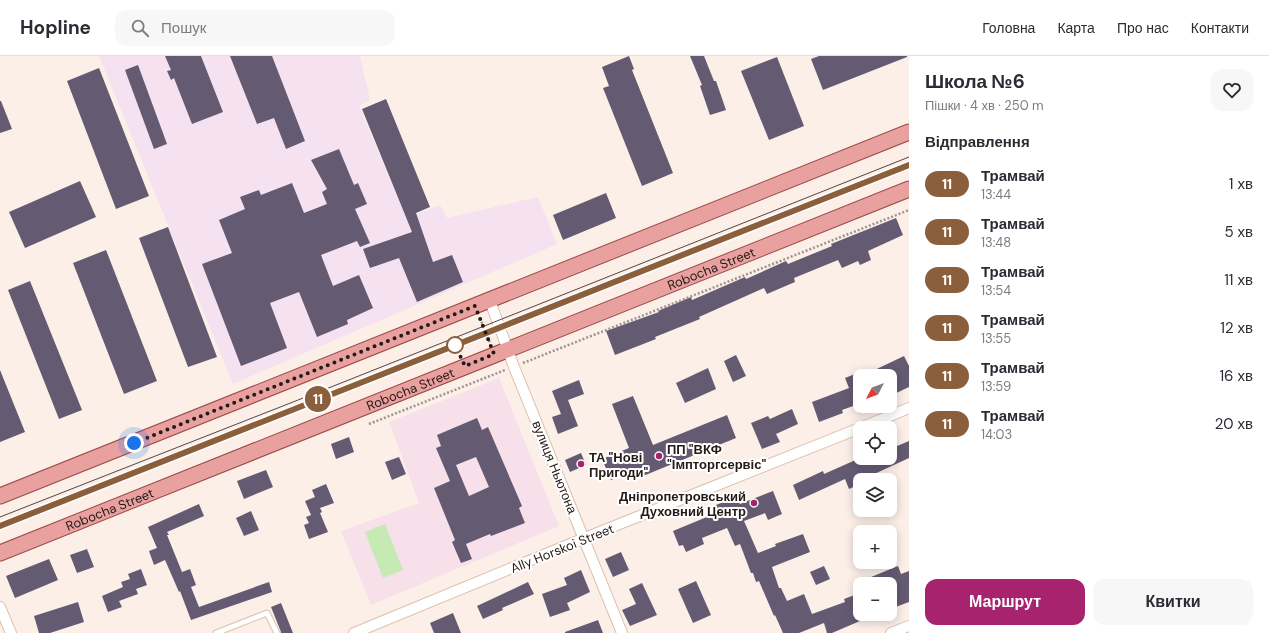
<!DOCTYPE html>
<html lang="uk">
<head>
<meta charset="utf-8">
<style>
  body { margin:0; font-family:"DM Sans",sans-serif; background:#f7f7f7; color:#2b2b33; height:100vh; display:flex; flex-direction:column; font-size:15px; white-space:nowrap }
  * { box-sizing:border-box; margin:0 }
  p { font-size:13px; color:#7c7c81 }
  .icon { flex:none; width:22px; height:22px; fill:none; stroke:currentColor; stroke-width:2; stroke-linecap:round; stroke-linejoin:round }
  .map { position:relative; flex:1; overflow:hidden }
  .side { display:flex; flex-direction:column; background:#fff; width:360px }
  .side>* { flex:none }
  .badge { padding:0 8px; border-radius:13px; font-size:14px; line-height:26px }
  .needle { width:26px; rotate:229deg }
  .buttons { position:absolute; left:853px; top:313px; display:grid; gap:8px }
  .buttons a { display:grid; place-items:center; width:44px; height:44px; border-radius:8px; background:#fff; box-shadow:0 2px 10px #0003; font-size:20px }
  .you { position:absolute; width:20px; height:20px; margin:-10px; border:3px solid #fff; border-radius:50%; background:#1a73e8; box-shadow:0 0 0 6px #1a73e833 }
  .map>.badge { position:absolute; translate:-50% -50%; box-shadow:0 0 0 2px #fff }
  h2 { padding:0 16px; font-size:15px; line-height:36px }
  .round { display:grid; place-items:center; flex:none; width:42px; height:42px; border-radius:12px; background:#f7f7f7 }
  .headline { display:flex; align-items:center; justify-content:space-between; height:68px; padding:0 16px }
  h1 { font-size:19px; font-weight:700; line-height:30px }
  .action { display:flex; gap:8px; margin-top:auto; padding:8px 16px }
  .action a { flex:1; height:46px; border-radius:12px; background:#a8236d; color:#fff; font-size:16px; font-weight:700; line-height:46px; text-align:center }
  .action a+a { background:#f7f7f7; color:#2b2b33 }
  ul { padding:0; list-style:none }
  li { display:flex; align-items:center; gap:12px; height:48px; padding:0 16px }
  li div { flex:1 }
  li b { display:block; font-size:15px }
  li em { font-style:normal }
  li .badge { min-width:44px; font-weight:700; text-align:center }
  header { display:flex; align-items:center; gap:24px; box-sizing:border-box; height:56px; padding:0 20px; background:#fff; border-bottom:1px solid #e1e1e2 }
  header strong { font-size:19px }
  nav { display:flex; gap:22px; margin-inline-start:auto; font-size:14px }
  .search { width:280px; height:36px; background:#f7f7f7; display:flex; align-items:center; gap:10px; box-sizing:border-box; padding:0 14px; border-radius:12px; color:#7c7c81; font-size:15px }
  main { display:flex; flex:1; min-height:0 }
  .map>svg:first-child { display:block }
  .industrial { fill:#f5e1f0 }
  .education { fill:#f8e0eb }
  .green { fill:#c6eab4 }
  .building { fill:#645b73; fill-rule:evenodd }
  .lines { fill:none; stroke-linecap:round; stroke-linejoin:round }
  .service-casing { stroke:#dcbfaf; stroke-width:7 }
  .minor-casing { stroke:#dcbfaf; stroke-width:12 }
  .primary-casing { stroke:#9b4946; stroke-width:17 }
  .path { stroke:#9f938d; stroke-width:2.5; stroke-dasharray:2 2; stroke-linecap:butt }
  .service { stroke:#fff; stroke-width:5 }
  .minor { stroke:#fff; stroke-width:10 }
  .primary { stroke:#e9a1a0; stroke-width:15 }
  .tram { stroke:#524742; stroke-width:1 }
  .line-casing { stroke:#fff; stroke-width:9 }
  .line { stroke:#8b5e3c; stroke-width:6 }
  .walk { stroke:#251a15; stroke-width:4; stroke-dasharray:0 7.2 }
  .stop-dot { fill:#fff; stroke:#8b5e3c; stroke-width:2 }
  .poi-dot { fill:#a8236d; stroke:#fff; stroke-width:1.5 }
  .labels { text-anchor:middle; stroke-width:4; stroke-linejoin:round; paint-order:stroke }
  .street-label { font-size:13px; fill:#251a15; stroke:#fff }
  .poi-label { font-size:13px; font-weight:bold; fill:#251a15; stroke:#fff; text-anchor:start }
</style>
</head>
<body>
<header>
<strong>Hopline</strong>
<div class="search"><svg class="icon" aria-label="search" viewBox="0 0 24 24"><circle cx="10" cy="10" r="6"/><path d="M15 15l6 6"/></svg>Пошук</div>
<nav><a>Головна</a><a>Карта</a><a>Про нас</a><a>Контакти</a></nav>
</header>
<main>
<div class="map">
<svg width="909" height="577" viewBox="0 0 909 577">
  <rect width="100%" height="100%" fill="#fbefe8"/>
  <!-- industrial -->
  <path class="industrial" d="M99,0H360L370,44L359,50L406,162L440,149L447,162L538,141L557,188L233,328Z"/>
  <!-- education -->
  <path class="education" d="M499,322L559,470L371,549L341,475L419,447L389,366Z"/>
  <!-- green -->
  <path class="green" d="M385,468L403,514L383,522L365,476Z"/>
  <!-- building -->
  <g class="building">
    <path d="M165,0H201L223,56L192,68L174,22L171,24L167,15L171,14Z"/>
    <path d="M230,0H272L305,85L286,93L274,62L257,68Z"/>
    <path d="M629,0L634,13L632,14L673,117L642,130L603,32L609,30L602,11Z"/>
    <path d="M690,0H704L714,25H716L726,54L710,59L700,30L702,29Z"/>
    <path d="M819,0H907V1L823,34L811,3Z"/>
    <path d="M777,1L804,70L769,84L741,15Z"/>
    <path d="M138,9L167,88L154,93L125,14Z"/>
    <path d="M99,12L149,140L116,153L67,25Z"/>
    <path d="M386,43L430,151L416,157L433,206L452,199L463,226L417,246L399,202L370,212L363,193L412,176L362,53Z"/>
    <path d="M0,45H1L12,73L0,77Z"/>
    <path d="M339,93L354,129L358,127L367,148L355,153L370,187L360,191L357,185L321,199L333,230L359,219L373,252L347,264L348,268L317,281L299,236L270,247L287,292L241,310L202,208L232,197L219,164L245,153L240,141L259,134L261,139L292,127L304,157L327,148L322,136L327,133L311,104Z"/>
    <path d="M80,125L96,161L25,192L9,156Z"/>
    <path d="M606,137L616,162L563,184L553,159Z"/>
    <path d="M896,162L903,179L868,195L871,204L860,209L858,205L842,212L838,204L794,222L795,226L767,238L764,232L699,261L700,263L655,281L656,283L615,299L606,275L659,256L658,255L691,241L692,244L745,221L746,223L786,205L788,208L832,190L831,188Z"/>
    <path d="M168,171L217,301L188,311L139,182Z"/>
    <path d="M106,194L157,325L124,338L73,207Z"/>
    <path d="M30,225L82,354L59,363L8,234Z"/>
    <path d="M736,299L746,320L733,326L724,305Z"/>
    <path d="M904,300L909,310V331L890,340V320H862Z"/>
    <path d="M708,312L716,333L685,347L676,327Z"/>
    <path d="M0,314L25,376L0,386Z"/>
    <path d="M860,316V358L856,349L842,354L843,357L819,366L812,346L849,332L845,322Z"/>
    <path d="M579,324L584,338L568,344L578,370L558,378L552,361L561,358L552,335Z"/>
    <path d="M633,340L653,389L727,359L736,382L643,420L640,412L611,424L602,403L629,392L612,348Z"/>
    <path d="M792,353L798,368L776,378L780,386L762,393L751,367L768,360L770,363Z"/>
    <path d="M477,362L482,374L488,371L522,450L519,452L525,467L491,480L490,478L466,488L472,503L461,507L452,486L455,484L434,432L450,425L436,392L441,390L437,379ZM476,401L489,431L469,440L456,409Z"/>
    <path d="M349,381L354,396L336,403L331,388Z"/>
    <path d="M909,385V402L870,420L872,424H860V428L849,433L845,423L799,444L793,429L823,415L824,418L860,402H890V393Z"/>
    <path d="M581,397L586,409L570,416L565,404Z"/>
    <path d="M399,401L406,418L392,424L385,406Z"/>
    <path d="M266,414L273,431L244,443L237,425Z"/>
    <path d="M326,428L334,447L320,452L322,456L320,457L328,476L309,483L304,469L309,467L306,461L311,459L305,445L315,441L312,434Z"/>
    <path d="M773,435L782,458L768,464L765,457L744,465L758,497L776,490L775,488L803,478L810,496L772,511L779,532H781L787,545L804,538L812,558L845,546L844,543L860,537V565L832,577H827L824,567L799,577H783L775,559L774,560L759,525L756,526L753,517H751L740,488L735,490L727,472L702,482L704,488L686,496L683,489L679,490L673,475L714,458L711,451L736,441L740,448Z"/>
    <path d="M199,448L204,460L167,476L169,479H167L182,516L190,513L196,529L191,531L199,551L269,526L272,536L191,564L180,535L179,536L165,504L154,509L149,495L157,492L148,471Z"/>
    <path d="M251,455L259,474L244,480L236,462Z"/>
    <path d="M87,493L94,511L77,517L70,499Z"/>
    <path d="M621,496L629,514L613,521L605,503Z"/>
    <path d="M49,503L58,524L15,542L6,520Z"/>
    <path d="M824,510L830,523L816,529L810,516Z"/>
    <path d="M898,510L901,518L909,515V546L890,553V528H854Z"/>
    <path d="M141,513L147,529L136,533L138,538L119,545L122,551L108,556L102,540L123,531L121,526L130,523L128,518Z"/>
    <path d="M581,514L590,536L567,547L570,554L550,561L542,538L567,529L564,522Z"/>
    <path d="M696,525L711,559L693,567L678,533Z"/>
    <path d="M528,526L534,538L502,552L503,554L483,563L477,550Z"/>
    <path d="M642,527L657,559L630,570L622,554L636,548L629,533Z"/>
    <path d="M78,546L84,566L50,577H39L34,560Z"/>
    <path d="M281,547L293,577H281V576L271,551Z"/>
    <path d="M453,557L461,577H434L430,567Z"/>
    <path d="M598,564L603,577H565V576Z"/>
  </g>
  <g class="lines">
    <defs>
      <path id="service" d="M216,577L267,557L277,577"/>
      <g id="minor">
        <path d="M490,245L514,311L622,577"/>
        <path d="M860,372L909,352"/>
        <path d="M0,551L11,577"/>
        <path d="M354,577L587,481L860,372"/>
        <path d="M891,577L909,570"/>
      </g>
      <g id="primary">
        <path d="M0,440L909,76"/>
        <path id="s1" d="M0,497L909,133"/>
      </g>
    </defs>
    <!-- service casing -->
    <use href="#service" class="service-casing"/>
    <!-- minor casing -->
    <use href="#minor" class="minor-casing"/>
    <!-- primary casing -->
    <use href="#primary" class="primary-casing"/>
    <!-- path -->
    <g class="path">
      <path d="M480,262L490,287"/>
      <path d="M523,307L909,154"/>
      <path d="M369,368L505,314"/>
    </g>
    <!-- service -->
    <use href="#service" class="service"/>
    <!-- minor -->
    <use href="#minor" class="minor"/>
    <!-- primary -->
    <use href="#primary" class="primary"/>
    <!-- tram -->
    <g class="tram">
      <path d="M0,461L321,335L909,101"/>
      <path d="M0,470L909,109"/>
    </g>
  </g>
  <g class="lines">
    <defs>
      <path id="line" d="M0,470L909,109"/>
    </defs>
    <!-- line casing -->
    <use href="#line" class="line-casing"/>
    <!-- line -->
    <use href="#line" class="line"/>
    <!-- walk -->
    <path class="walk" d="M134,387L475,250L494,298L465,310L455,289"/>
  </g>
  <!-- markers -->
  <circle class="stop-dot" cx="455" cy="289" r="8"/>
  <g class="poi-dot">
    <circle cx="659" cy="400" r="4"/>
    <circle cx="581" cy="408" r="4"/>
    <circle cx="754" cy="447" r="4"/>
  </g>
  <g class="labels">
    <!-- street labels -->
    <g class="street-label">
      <text dy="5" stroke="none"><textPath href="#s1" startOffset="766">Robocha Street</textPath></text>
      <text dy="5" stroke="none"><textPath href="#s1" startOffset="442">Robocha Street</textPath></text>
      <text transform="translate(555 411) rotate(68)" y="5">вулиця Ньютона</text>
      <text dy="5" stroke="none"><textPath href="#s1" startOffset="118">Robocha Street</textPath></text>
      <text transform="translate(562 492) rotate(-22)" y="5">Ally Horskoi Street</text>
    </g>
    <!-- poi labels -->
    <g class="poi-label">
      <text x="667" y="398">ПП "ВКФ<tspan x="667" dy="15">"Імпторгсервіс"</tspan></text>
      <text x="589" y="406">ТА "Нові<tspan x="589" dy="15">Пригоди"</tspan></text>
      <text x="746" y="445" text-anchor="end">Дніпропетровський<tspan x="746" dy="15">Духовний Центр</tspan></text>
    </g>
  </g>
</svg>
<div class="buttons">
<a><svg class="needle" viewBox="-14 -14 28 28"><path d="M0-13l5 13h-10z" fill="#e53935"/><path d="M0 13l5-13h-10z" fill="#7c7c81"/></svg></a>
<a><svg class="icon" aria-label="locate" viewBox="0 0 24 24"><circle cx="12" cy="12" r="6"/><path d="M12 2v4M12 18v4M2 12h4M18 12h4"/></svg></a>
<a><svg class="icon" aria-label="layers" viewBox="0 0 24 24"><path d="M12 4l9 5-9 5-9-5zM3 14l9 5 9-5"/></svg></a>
<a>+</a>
<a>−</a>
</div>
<div class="you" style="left:134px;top:387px"></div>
<b class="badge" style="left:318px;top:343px;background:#8b5e3c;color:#fff">11</b>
</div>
<section class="side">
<div class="headline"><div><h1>Школа №6</h1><p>Пішки · 4 хв · 250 m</p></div><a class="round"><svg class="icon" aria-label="heart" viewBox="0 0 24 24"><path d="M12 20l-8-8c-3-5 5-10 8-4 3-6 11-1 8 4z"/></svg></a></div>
<h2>Відправлення</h2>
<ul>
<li><span class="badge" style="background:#8b5e3c;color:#fff">11</span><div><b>Трамвай</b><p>13:44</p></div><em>1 хв</em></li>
<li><span class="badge" style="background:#8b5e3c;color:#fff">11</span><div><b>Трамвай</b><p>13:48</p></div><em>5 хв</em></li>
<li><span class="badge" style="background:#8b5e3c;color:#fff">11</span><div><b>Трамвай</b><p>13:54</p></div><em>11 хв</em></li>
<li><span class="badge" style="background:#8b5e3c;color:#fff">11</span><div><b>Трамвай</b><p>13:55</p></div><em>12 хв</em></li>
<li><span class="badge" style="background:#8b5e3c;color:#fff">11</span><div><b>Трамвай</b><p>13:59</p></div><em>16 хв</em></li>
<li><span class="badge" style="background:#8b5e3c;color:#fff">11</span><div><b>Трамвай</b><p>14:03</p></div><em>20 хв</em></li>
</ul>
<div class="action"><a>Маршрут</a><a>Квитки</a></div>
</section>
</main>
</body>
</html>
